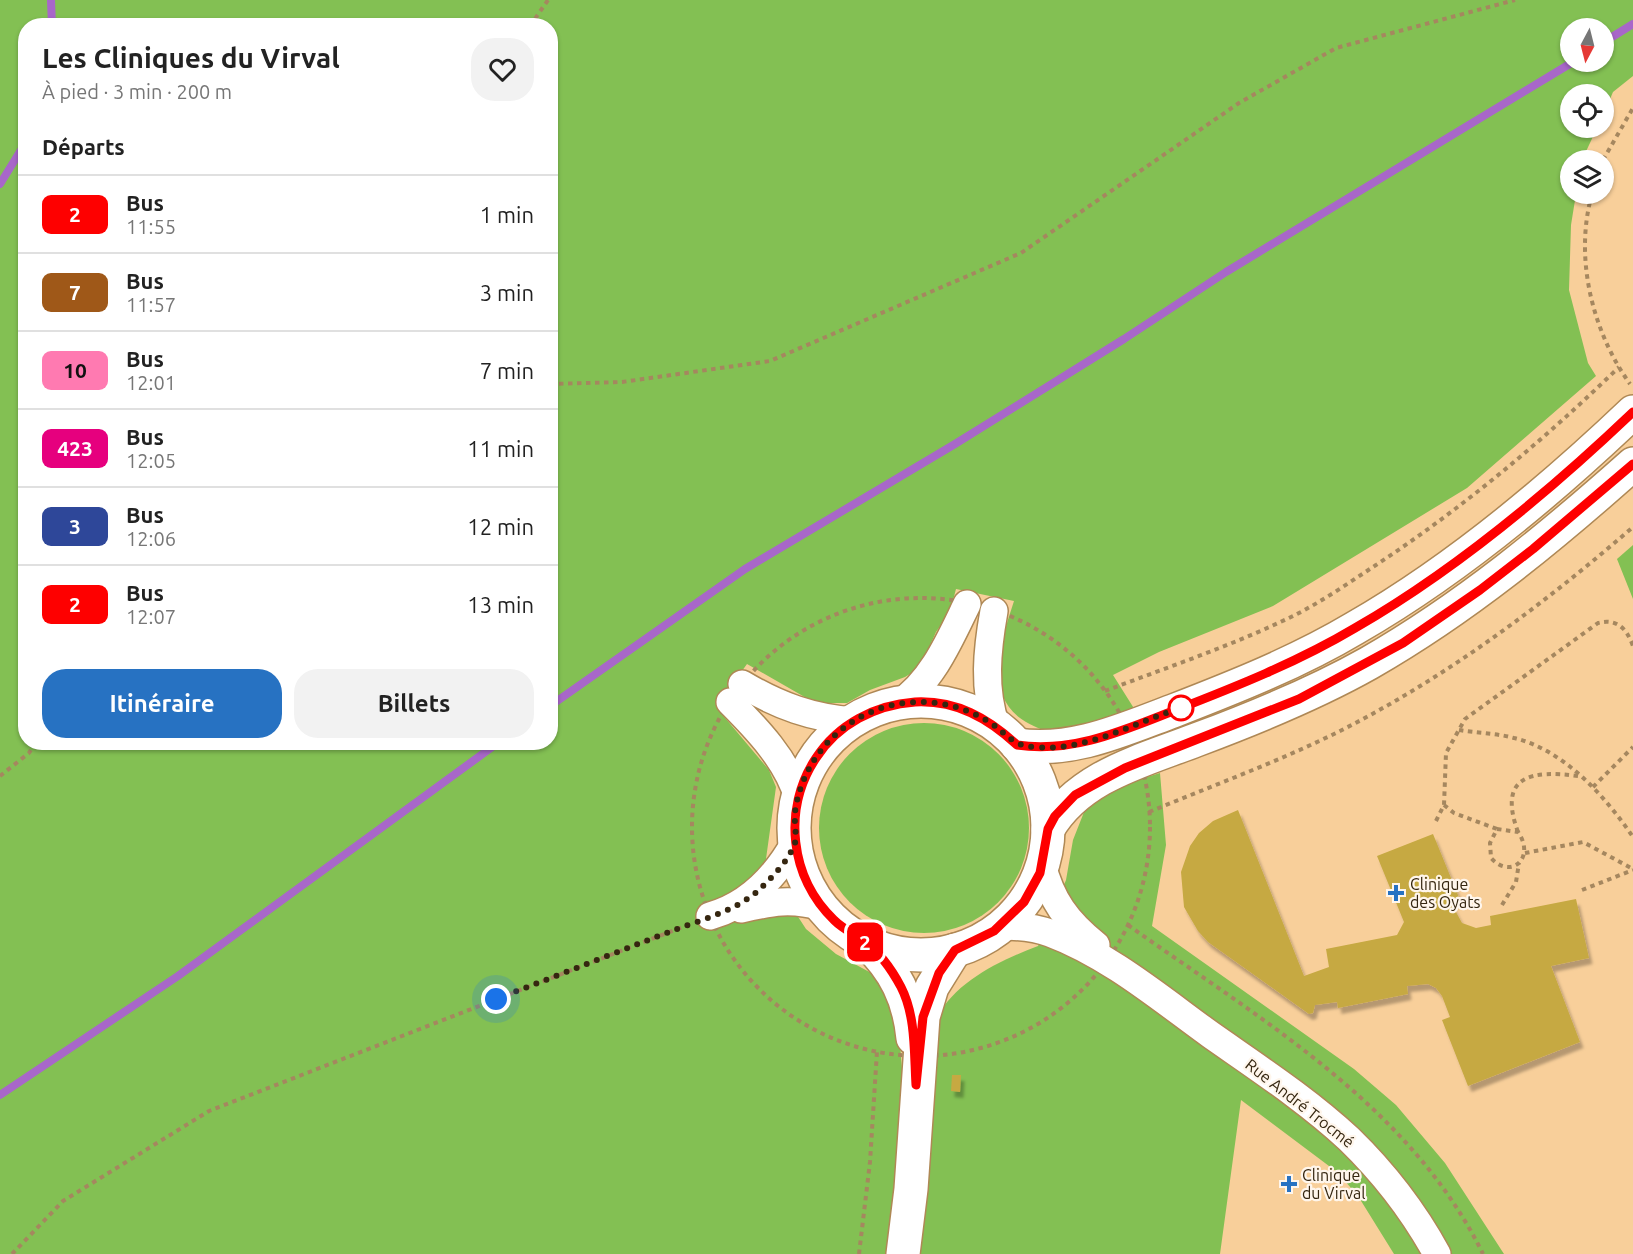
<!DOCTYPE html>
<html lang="fr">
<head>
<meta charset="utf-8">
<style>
  body { margin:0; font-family:Ubuntu,sans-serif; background:#f2f2f2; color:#222; height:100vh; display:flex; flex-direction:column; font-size:22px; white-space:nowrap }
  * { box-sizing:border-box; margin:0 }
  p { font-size:20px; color:#767676 }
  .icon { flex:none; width:33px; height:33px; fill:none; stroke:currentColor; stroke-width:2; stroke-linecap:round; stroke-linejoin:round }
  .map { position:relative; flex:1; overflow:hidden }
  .sheet { position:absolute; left:18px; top:18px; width:540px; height:732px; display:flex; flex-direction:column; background:#fff; border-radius:24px; box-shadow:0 2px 4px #0004 }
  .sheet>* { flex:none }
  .badge { padding:0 12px; border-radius:9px; font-size:21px; line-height:39px }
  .needle { width:39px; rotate:187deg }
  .buttons { position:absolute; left:1560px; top:18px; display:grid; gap:12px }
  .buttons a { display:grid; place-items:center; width:54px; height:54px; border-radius:50%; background:#fff; box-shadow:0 2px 4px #0004; font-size:30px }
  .you { position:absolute; width:30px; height:30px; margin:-15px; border:4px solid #fff; border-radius:50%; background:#1a73e8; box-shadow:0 0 0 9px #1a73e833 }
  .map>.badge { position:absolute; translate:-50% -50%; box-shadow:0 0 0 3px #fff }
  h2 { padding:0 24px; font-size:22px; line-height:54px }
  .round { display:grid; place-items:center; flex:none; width:63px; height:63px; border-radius:24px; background:#f2f2f2 }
  .head { display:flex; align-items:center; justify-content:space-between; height:102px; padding:0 24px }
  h1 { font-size:28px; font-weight:700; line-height:45px }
  .cta { display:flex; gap:12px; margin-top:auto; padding:12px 24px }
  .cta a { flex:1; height:69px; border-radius:24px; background:#2772c2; color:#fff; font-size:24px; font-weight:700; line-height:69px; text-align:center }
  .cta a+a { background:#f2f2f2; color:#222 }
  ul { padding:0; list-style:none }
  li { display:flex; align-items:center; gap:18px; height:78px; padding:0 24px; border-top:2px solid #e0e0e0 }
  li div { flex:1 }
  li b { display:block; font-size:22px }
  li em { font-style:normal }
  li .badge { min-width:66px; font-weight:700; text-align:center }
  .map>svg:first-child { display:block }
  .green { fill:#83c053; fill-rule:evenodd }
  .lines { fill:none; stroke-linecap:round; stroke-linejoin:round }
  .stream { stroke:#a867c9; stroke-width:8 }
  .building { fill:#c6a942; filter:url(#shadow) }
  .street-casing { stroke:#af8855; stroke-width:30 }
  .secondary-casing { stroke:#af8855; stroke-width:36 }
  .path { stroke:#a5875f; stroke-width:4; stroke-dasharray:4.5 4.5; stroke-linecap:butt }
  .street { stroke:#fff; stroke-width:27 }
  .secondary { stroke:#fff; stroke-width:33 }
  .line-casing { stroke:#fff; stroke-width:14 }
  .line { stroke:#fe0000; stroke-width:9 }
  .walk { stroke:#352610; stroke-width:6; stroke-dasharray:0 10.8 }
  .stop-dot { fill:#fff; stroke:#fe0000; stroke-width:3 }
  .poi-dot { fill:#2772c2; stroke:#fff6ec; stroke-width:2 }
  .labels { text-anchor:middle; stroke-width:4.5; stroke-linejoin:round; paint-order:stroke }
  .poi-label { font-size:16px; fill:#352610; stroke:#fff6ec; text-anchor:start }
  .street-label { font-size:16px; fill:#352610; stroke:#fff6ec }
</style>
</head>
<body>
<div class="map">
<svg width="1633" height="1254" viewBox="0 0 1633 1254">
  <defs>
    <filter id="shadow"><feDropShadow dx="3.5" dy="6" stdDeviation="1.5" flood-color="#0004"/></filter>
  </defs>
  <rect width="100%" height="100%" fill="#f8cf9a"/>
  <!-- green -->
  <g class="green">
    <path d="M0,0H1633V76L1613,92L1604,113V94H1570V128H1597L1582,160H1570V194H1576L1571,225L1569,290L1588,363L1596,376L1467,488L1273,606L1159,652L1113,675L1135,710C1118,716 1076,733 1060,734C1050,734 1035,727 1026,722C982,696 1001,641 1014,601L956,589L950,612L936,632L920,668L905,677L870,690L847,703H815L747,664L716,707L769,770L776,787L765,866L806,929L836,954L888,982L898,1018L902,1069L927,1067C929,1053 929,1034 935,1021C954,982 999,961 1038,946L1066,880L1073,840L1086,807L1098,792L1160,773L1166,845L1152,926L1354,1069L1396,1105L1445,1163L1504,1254H1394L1358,1196L1337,1172L1241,1100L1220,1254H0ZM26,26H550V742H26ZM1570,28H1604V62H1570Z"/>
    <path d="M1633,545V599L1617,559Z"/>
    <circle cx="924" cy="828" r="105"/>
  </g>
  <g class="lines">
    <!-- stream -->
    <g class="stream">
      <path d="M51,0L52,26"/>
      <path d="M1604,42L1633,24"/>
      <path d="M0,184L26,142"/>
      <path d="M550,706L745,569L955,444L1124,339L1226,272L1573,62"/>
      <path d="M0,1095L178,976L499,742"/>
    </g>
  </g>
  <!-- building -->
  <g class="building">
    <path d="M1238,810L1304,976L1329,967L1326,949L1397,935L1404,922L1377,856L1433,834L1460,900L1451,903L1462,923L1476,928L1491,925L1490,916L1576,899L1589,958L1551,966L1580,1042L1468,1086L1442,1020L1450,1017L1442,996L1436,988L1428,984L1407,986L1408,994L1338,1008L1337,1002L1315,1005L1313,1013L1309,1014L1208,942L1198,931L1184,907L1181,872L1190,846L1199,833L1213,821Z"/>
    <path d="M952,1075H961L960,1092L951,1091Z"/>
  </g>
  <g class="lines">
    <defs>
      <g id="street">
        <path d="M994,611C987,650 983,689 996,726"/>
        <path d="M742,684C779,706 812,718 854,721"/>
        <path d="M730,702C756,728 788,761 798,798"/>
        <path d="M898,704C932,682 950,639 967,604"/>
        <path d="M1042,864C1051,900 1067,922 1096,945"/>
        <path d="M741,909C772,902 791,898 822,907"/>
        <path d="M710,916C749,905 776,876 795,842"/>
        <path d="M1001,926C1018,926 1034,927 1050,933C1109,955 1161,999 1211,1035C1258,1068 1307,1100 1349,1139C1383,1172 1414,1212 1437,1254"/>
      </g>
      <g id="secondary">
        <circle cx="921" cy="828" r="127"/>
        <path d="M1017,745C1073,753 1122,730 1173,711C1235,687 1298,662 1355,628C1456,570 1549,492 1633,412"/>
        <path d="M1048,829C1079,776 1142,761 1196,740C1255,718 1314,694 1369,663C1465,608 1551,537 1633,464"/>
        <path d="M866,942C895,970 909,998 913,1038"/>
        <path d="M903,1254L911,1189L923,1017L932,987L955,950"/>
      </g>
    </defs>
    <!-- street casing -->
    <use href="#street" class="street-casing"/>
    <!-- secondary casing -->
    <use href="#secondary" class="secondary-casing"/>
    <!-- path -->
    <g class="path">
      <path d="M530,26L548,0"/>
      <path d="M1603,160L1633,108"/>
      <path d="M1592,194C1574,257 1592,331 1630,384"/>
      <path d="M550,384L622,382L770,361L1021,253L1239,103L1336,48L1515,0"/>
      <circle cx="921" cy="827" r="229"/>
      <path d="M1105,691C1168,667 1234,645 1295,615C1323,601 1350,582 1376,565C1464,507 1544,440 1619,367"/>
      <path d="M1459,730C1476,733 1496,733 1514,738C1564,750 1605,796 1633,837"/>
      <path d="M0,776L29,753L36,742"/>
      <path d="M1593,787L1633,747"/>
      <path d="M1444,805L1454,813L1497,829"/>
      <path d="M1149,812C1214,785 1280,761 1342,730C1448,676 1544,604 1633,527"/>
      <path d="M1436,821L1444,805L1446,753L1465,719L1598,623C1617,618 1627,629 1633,646"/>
      <path d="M1497,829L1518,832C1536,858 1511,880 1491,858L1490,843Z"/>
      <path d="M1518,832C1497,775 1532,770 1578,776"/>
      <path d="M1525,853L1583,842L1633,869"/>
      <path d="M1582,890L1633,870"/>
      <path d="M1502,905L1516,882L1519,863"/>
      <path d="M1128,925C1258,1018 1410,1105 1483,1254"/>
      <path d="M12,1254L63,1201L209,1111L685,926"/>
      <path d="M859,1254L870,1162L877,1051"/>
    </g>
    <!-- street -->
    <use href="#street" class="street"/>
    <!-- secondary -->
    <use href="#secondary" class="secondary"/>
  </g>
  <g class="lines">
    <defs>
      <path id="line" d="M1633,412C1549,492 1456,570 1355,628C1298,662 1235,687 1173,711C1122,731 1073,753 1017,745C988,718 956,700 915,702C875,705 838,724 816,758C782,809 790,878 834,920C843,929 854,934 864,941C879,952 892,970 901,987C916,1016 914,1053 916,1085L923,1017L939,973L955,950L994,931L1024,902L1040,873L1048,829L1055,816L1075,795L1125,768L1299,699L1403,643L1480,590L1533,549L1633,464"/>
    </defs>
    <!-- line casing -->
    <use href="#line" class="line-casing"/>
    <!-- line -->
    <use href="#line" class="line"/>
    <!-- walk -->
    <path class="walk" d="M496,999C554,977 612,954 669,932C700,920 738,911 762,887C774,875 789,860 795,843C797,835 794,822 795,812C801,768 830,729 871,712C910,695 957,700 992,724C1008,735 1013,746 1034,747C1086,752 1133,723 1181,708"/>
  </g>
  <!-- markers -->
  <circle class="stop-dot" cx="1181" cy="708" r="12"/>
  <g class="poi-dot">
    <path d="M1393 884h6v6h6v6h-6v6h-6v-6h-6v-6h6z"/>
    <path d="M1286 1175h6v6h6v6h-6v6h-6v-6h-6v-6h6z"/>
  </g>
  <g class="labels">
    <!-- poi labels -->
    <g class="poi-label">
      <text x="1410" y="890">Clinique<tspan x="1410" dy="18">des Oyats</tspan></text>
      <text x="1302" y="1181">Clinique<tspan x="1302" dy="18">du Virval</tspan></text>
    </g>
    <!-- street labels -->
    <g class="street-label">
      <text transform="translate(1300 1103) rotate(38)" y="6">Rue André Trocmé</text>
    </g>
  </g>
</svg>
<div class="buttons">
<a><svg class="needle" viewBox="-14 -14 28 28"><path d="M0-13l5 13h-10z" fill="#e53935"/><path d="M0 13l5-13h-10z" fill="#767676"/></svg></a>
<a><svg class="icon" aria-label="locate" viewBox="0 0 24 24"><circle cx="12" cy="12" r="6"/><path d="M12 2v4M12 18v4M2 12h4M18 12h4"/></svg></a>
<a><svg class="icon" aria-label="layers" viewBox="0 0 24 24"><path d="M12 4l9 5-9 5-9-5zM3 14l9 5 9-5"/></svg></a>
</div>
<div class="you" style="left:496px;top:999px"></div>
<b class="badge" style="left:865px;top:942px;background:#fe0000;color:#fff">2</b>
<section class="sheet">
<div class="head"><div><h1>Les Cliniques du Virval</h1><p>À pied · 3 min · 200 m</p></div><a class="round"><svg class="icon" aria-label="heart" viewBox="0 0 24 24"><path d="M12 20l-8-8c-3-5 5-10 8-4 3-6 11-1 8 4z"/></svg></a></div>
<h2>Départs</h2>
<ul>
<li><span class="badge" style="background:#fe0000;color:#fff">2</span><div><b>Bus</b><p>11:55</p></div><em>1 min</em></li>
<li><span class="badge" style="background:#9f5818;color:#fff">7</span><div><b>Bus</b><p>11:57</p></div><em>3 min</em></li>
<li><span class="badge" style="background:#ff7ab1;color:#111">10</span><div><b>Bus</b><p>12:01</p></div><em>7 min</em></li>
<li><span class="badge" style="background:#e6007e;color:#fff">423</span><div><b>Bus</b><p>12:05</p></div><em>11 min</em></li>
<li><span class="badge" style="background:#2e4799;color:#fff">3</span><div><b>Bus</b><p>12:06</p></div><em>12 min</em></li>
<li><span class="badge" style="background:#fe0000;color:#fff">2</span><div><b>Bus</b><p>12:07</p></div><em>13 min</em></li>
</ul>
<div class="cta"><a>Itinéraire</a><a>Billets</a></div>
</section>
</div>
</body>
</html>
